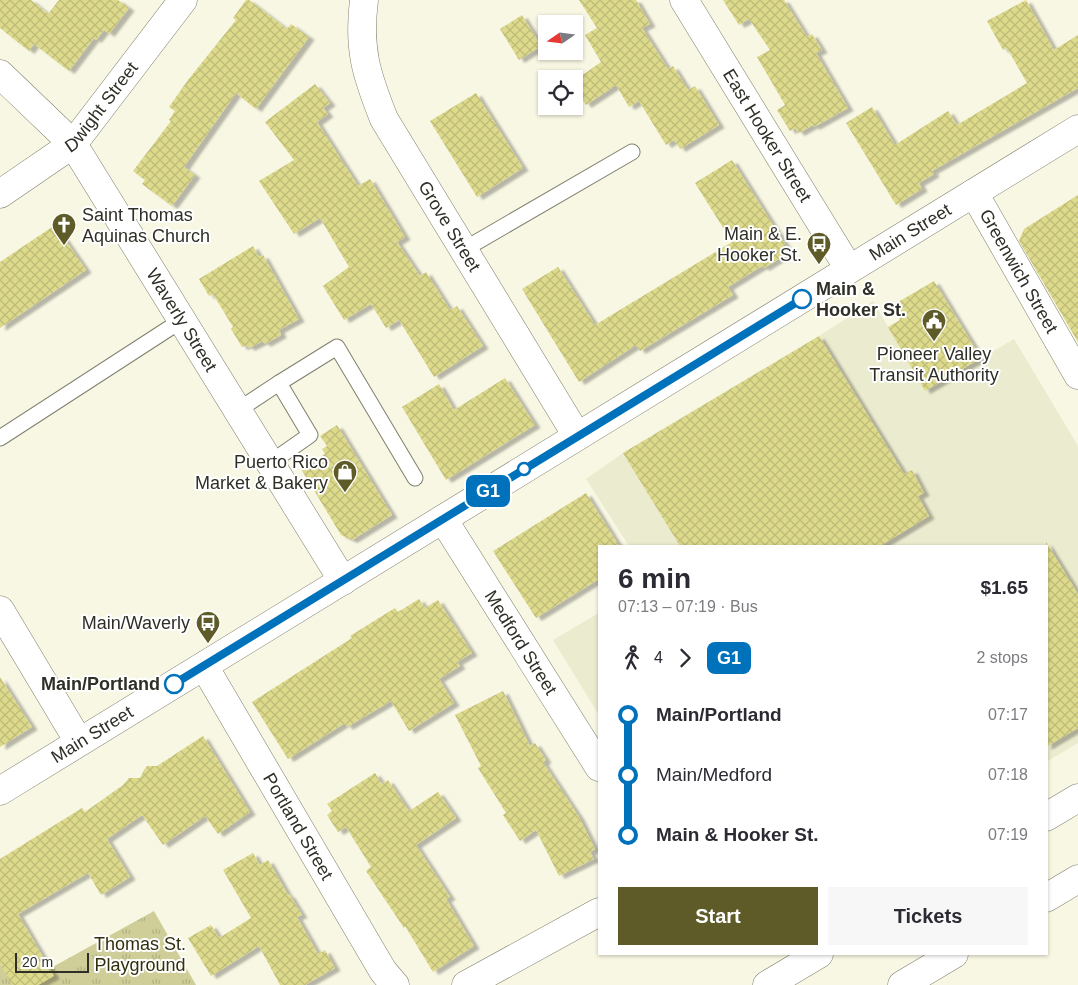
<!DOCTYPE html>
<html lang="en">
<head>
<meta charset="utf-8">
<style>
  body { margin:0; font-family:Arial,sans-serif; background:#f7f7f7; color:#2b2b33; height:100vh; display:flex; flex-direction:column; font-size:19px; white-space:nowrap }
  * { box-sizing:border-box; margin:0 }
  p { font-size:16px; color:#7c7c81 }
  .icon { flex:none; width:28px; height:28px; fill:none; stroke:currentColor; stroke-width:2; stroke-linecap:round; stroke-linejoin:round }
  .map { position:relative; flex:1; overflow:hidden }
  .sheet { position:absolute; left:598px; top:545px; width:450px; height:410px; display:flex; flex-direction:column; background:#fff; border-radius:0px; box-shadow:0 1px 4px #0004 }
  .sheet>* { flex:none }
  .badge { padding:0 10px; border-radius:8px; font-size:18px; line-height:32px }
  .needle { width:32px; rotate:256deg }
  .controls { position:absolute; left:538px; top:15px; display:grid; gap:10px }
  .controls a { display:grid; place-items:center; width:45px; height:45px; border-radius:0px; background:#fff; box-shadow:0 1px 4px #0004; font-size:25px }
  .scale { position:absolute; left:15px; bottom:12px; width:74px; box-sizing:border-box; padding-left:5px; border:2px solid #2f2f27; border-top:0; font-size:14px; line-height:18px; white-space:nowrap; color:#2f2f27; -webkit-text-stroke:4px #fff; paint-order:stroke }
  .map>.badge { position:absolute; translate:-50% -50%; box-shadow:0 0 0 2px #fff }
  .legs { display:flex; align-items:center; gap:8px; height:55px; padding:0 20px; font-size:16px }
  .legs p { margin-inline-start:auto }
  .summary { display:flex; align-items:center; justify-content:space-between; height:85px; padding:0 20px }
  h1 { font-size:28px; font-weight:800; line-height:38px }
  .cta { display:flex; gap:10px; margin-top:auto; padding:10px 20px }
  .cta a { flex:1; height:58px; border-radius:0px; background:#5e5b28; color:#fff; font-size:20px; font-weight:800; line-height:58px; text-align:center }
  .cta a+a { background:#f7f7f7; color:#2b2b33 }
  ul { padding:0 20px; list-style:none }
  li { display:flex; align-items:center; gap:18px; height:60px; font-size:19px }
  li i { display:grid; place-items:center; width:8px; height:100%; margin:0 6px; background:currentColor }
  li i::after { content:''; width:12px; height:12px; margin:-6px; border:4px solid; border-radius:50%; background:#fff }
  li p { margin-inline-start:auto }
  li:first-child i { background:linear-gradient(#0000 50%,currentColor 0) }
  li:last-child i { background:linear-gradient(currentColor 50%,#0000 0) }
  .map>svg:first-child { display:block }
  .built { fill:#ebebcf }
  .grass { fill:url(#grass-tufts) }
  .building { fill:url(#building-cross-hatch); filter:url(#shadow) }
  .lines { fill:none; stroke-linecap:round; stroke-linejoin:round }
  .lane-casing { stroke:#7f7f6d; stroke-width:17 }
  .street-casing { stroke:#7f7f6d; stroke-width:29 }
  .secondary-casing { stroke:#7f7f6d; stroke-width:29 }
  .highway-casing { stroke:#7f7f6d; stroke-width:29 }
  .lane { stroke:#fff; stroke-width:15 }
  .street { stroke:#fff; stroke-width:28 }
  .secondary { stroke:#fff; stroke-width:28 }
  .highway { stroke:#fff; stroke-width:28 }
  .line-1-casing { stroke:#fff; stroke-width:11 }
  .line-1 { stroke:#0072bc; stroke-width:8 }
  .stop-1-dot { fill:#fff; stroke:#0072bc; stroke-width:2.5 }
  .labels { text-anchor:middle; stroke-width:4; stroke-linejoin:round; paint-order:stroke }
  .street-label { font-size:18px; fill:#2f2f27; stroke:#fff }
  .poi-label { font-size:18px; fill:#2f2f27; stroke:#fff; text-anchor:end }
  .stop-label { font-size:18px; font-weight:bold; fill:#2f2f27; stroke:#fff; text-anchor:start }
  .park-label { font-size:18px; fill:#312f0c; stroke:#fff }
</style>
</head>
<body>
<div class="map">
<svg width="1078" height="985" viewBox="0 0 1078 985">
  <defs>
    <pattern id="grass-tufts" width="24" height="20" patternUnits="userSpaceOnUse" patternTransform="scale(1.25)"><rect width="24" height="20" fill="#cfce98"/><path d="M3 7l-1-3M5 7V3M7 7l1-3M15 17l-1-3M17 17v-4M19 17l1-3" fill="none" stroke="#b2b183"/></pattern>
    <pattern id="building-cross-hatch" width="8" height="8" patternUnits="userSpaceOnUse" patternTransform="scale(1.25)"><rect width="8" height="8" fill="#ddda8c"/><path d="M0 0l8 8M0 8l8-8" fill="none" stroke="#bebb79"/></pattern>
    <filter id="shadow"><feDropShadow dx="5.5" dy="3" stdDeviation="1" flood-color="#0004"/></filter>
  </defs>
  <rect width="100%" height="100%" fill="#f8f7e3"/>
  <!-- built -->
  <g class="built">
    <path d="M873,301L925,391L1014,339L1078,446V743L1046,762V546H629L586,479L623,453L819,336Z"/>
    <path d="M599,613V715L553,640Z"/>
  </g>
  <!-- grass -->
  <g class="grass">
    <path d="M154,911L196,985H20Z"/>
    <path d="M0,955L18,985H0Z"/>
  </g>
  <!-- building -->
  <g class="building">
    <path d="M0,0H31L48,14L59,0H118L129,8L109,34L104,30L96,40L94,38L69,71L34,44L29,51L0,28Z"/>
    <path d="M246,0H249L287,29L291,24L309,37L256,109L236,93L184,167L195,175L172,206L142,184L145,180L133,171L171,121L169,120L175,111L169,107L188,80L236,20L233,18Z"/>
    <path d="M579,0H636L650,24L642,28L668,69L673,66L688,90L695,86L719,125L680,149L674,140L666,145L639,101L629,107L616,85L586,105L574,88V81L601,62L585,35L597,28Z"/>
    <path d="M723,0H784L807,37L812,34L822,50L816,53L848,108L814,127L813,125L799,133L795,128L790,131L777,110L785,105L757,57L770,50L749,19L739,25Z"/>
    <path d="M1026,0L1054,50L1078,35V88L932,171L934,174L919,183L922,189L896,205L846,123L872,107L895,145L948,111L957,125L1027,83L1007,48L1003,50L987,21Z"/>
    <path d="M522,15L541,46L519,60L500,29Z"/>
    <path d="M315,84L330,103L323,108L328,114L317,122L358,186L370,179L405,237L397,242L420,276L426,272L450,310L457,306L483,346L434,377L399,320L386,328L371,304L344,320L323,286L349,267L320,218L294,234L259,181L294,160L265,122Z"/>
    <path d="M476,93L523,168L477,197L430,121Z"/>
    <path d="M732,160L790,252L764,268L762,266L728,287L733,295L640,351L636,345L579,382L522,289L558,267L595,325L732,242L695,183Z"/>
    <path d="M1078,195V342L1019,241L1024,229Z"/>
    <path d="M55,225L86,270L0,328V262Z"/>
    <path d="M253,246L259,257L263,255L299,319L279,330L281,335L265,344L263,341L249,348L247,345L242,347L231,329L233,327L213,294L209,296L199,279Z"/>
    <path d="M934,281L981,358L925,391L888,327L900,320L893,305Z"/>
    <path d="M819,336L904,474L912,470L924,493L918,496L929,516L880,546H680L623,453Z"/>
    <path d="M505,378L535,425L446,480L402,407L439,384L454,410Z"/>
    <path d="M337,425L392,515L352,540L341,535L301,469L325,454L322,449L327,446L320,436Z"/>
    <path d="M586,493L619,546H599V579L536,618L493,551Z"/>
    <path d="M1046,542L1078,594V728L1046,747Z"/>
    <path d="M419,599L425,608L438,600L472,653L457,662L460,666L439,679L454,703L409,731L391,701L347,727L345,723L288,759L252,702L352,638L350,636L395,608L398,612Z"/>
    <path d="M0,677L32,727L0,747Z"/>
    <path d="M503,691L530,746L535,743L546,760L543,762L579,817L595,849L590,852L594,859L559,876L536,830L520,841L503,815L506,813L478,768L481,766L455,715Z"/>
    <path d="M203,736L250,812L218,834L205,816L163,845L142,815L107,839L130,877L101,895L88,873L18,914L54,976L38,985H12L0,964V859L82,808L85,812L123,785L129,778H140L144,770L147,766H157Z"/>
    <path d="M375,773L382,784L388,780L409,811L438,792L456,818L416,845L450,897L446,899L474,946L433,972L405,926L404,928L366,871L371,867L346,827L338,832L327,815L332,811L327,804Z"/>
    <path d="M253,853L260,865L268,860L288,895L289,894L302,915L297,917L318,954L325,950L335,968L305,985H280L259,946L211,976L188,938L211,925L219,938L251,918L223,870Z"/>
  </g>
  <g class="lines">
    <defs>
      <g id="lane">
        <path d="M463,250L632,152"/>
        <path d="M279,383L337,347L415,478"/>
        <path d="M238,410L279,383L310,435L270,463"/>
        <path d="M0,438L182,320"/>
      </g>
      <g id="street">
        <path id="s1" d="M364,0C358,49 366,74 384,119L577,436"/>
        <path id="s2" d="M684,0L849,269"/>
        <path id="s3" d="M0,74L73,144L343,581"/>
        <path id="s4" d="M974,193L1078,375"/>
        <path id="s5" d="M0,194L73,144L183,0"/>
        <path id="s6" d="M443,519L599,767"/>
        <path d="M0,610L79,742"/>
        <path id="s7" d="M204,666L383,971L395,985"/>
        <path d="M466,985L599,912"/>
      </g>
      <g id="secondary">
        <path id="s8" d="M0,791L1078,129"/>
      </g>
      <g id="highway">
        <path d="M1046,817L1078,798"/>
        <path d="M1046,898L1078,879"/>
        <path d="M767,985L819,954"/>
        <path d="M902,985L954,954"/>
      </g>
    </defs>
    <!-- lane casing -->
    <use href="#lane" class="lane-casing"/>
    <!-- street casing -->
    <use href="#street" class="street-casing"/>
    <!-- secondary casing -->
    <use href="#secondary" class="secondary-casing"/>
    <!-- highway casing -->
    <use href="#highway" class="highway-casing"/>
    <!-- lane -->
    <use href="#lane" class="lane"/>
    <!-- street -->
    <use href="#street" class="street"/>
    <!-- secondary -->
    <use href="#secondary" class="secondary"/>
    <!-- highway -->
    <use href="#highway" class="highway"/>
  </g>
  <g class="lines">
    <defs>
      <path id="line-1" d="M174,684L802,299"/>
    </defs>
    <!-- line-1 casing -->
    <use href="#line-1" class="line-1-casing"/>
    <!-- line-1 -->
    <use href="#line-1" class="line-1"/>
  </g>
  <!-- icons -->
  <defs>
    <symbol id="church-pin" viewBox="-11 -11 22 30"><path d="M0 17L-7.5 6A9.5 9.5 0 1 1 7.5 6Z" fill="#5e5b28" stroke="#fff"/><path d="M-1.2-6h2.4v3.5h3.3v2.4h-3.3V6h-2.4V-.1h-3.3v-2.4h3.3Z" fill="#fff"/></symbol>
    <symbol id="bus-pin" viewBox="-11 -11 22 30"><path d="M0 17L-7.5 6A9.5 9.5 0 1 1 7.5 6Z" fill="#5e5b28" stroke="#fff"/><path d="M-5-6H5V4H4V6H2V4H-2V6H-4V4H-5ZM-3.5-4V0h7V-4ZM-3.5 1.2v1.5H-2V1.2ZM2 1.2v1.5H3.5V1.2Z" fill="#fff"/></symbol>
    <symbol id="civic-pin" viewBox="-11 -11 22 30"><path d="M0 17L-7.5 6A9.5 9.5 0 1 1 7.5 6Z" fill="#5e5b28" stroke="#fff"/><path d="M-.6-6.5H3V-4.5H.6V-3L4-1V1h2V6H-6V1h2V-1L-.6-3ZM-1.2 2.5V6h2.4V2.5Z" fill="#fff"/></symbol>
    <symbol id="shop-pin" viewBox="-11 -11 22 30"><path d="M0 17L-7.5 6A9.5 9.5 0 1 1 7.5 6Z" fill="#5e5b28" stroke="#fff"/><path d="M-5-2.5h2.3a2.7 3.5 0 0 1 5.4 0H5L5.5 6h-11ZM-1.5-2.5h3a1.5 2.3 0 0 0-3 0Z" fill="#fff"/></symbol>
  </defs>
  <g fill-rule="evenodd">
    <use href="#church-pin" x="50" y="211" width="28" height="38"/>
    <use href="#bus-pin" x="805" y="230" width="28" height="38"/>
    <use href="#civic-pin" x="920" y="307" width="28" height="38"/>
    <use href="#shop-pin" x="331" y="458" width="28" height="38"/>
    <use href="#bus-pin" x="194" y="609" width="28" height="38"/>
  </g>
  <!-- markers -->
  <g class="stop-1-dot">
    <circle cx="802" cy="299" r="9"/>
    <circle cx="524" cy="469" r="6"/>
    <circle cx="174" cy="684" r="9"/>
  </g>
  <g class="labels">
    <!-- street labels -->
    <g class="street-label">
      <text dy="6" stroke="none"><textPath href="#s5" startOffset="135">Dwight Street</textPath></text>
      <text dy="6" stroke="none"><textPath href="#s2" startOffset="159">East Hooker Street</textPath></text>
      <text dy="6" stroke="none"><textPath href="#s1" startOffset="248">Grove Street</textPath></text>
      <text dy="6" stroke="none"><textPath href="#s8" startOffset="1068">Main Street</textPath></text>
      <text dy="6" stroke="none"><textPath href="#s4" startOffset="90">Greenwich Street</textPath></text>
      <text dy="6" stroke="none"><textPath href="#s3" startOffset="308">Waverly Street</textPath></text>
      <text dy="6" stroke="none"><textPath href="#s6" startOffset="146">Medford Street</textPath></text>
      <text dy="6" stroke="none"><textPath href="#s8" startOffset="108">Main Street</textPath></text>
      <text dy="6" stroke="none"><textPath href="#s7" startOffset="186">Portland Street</textPath></text>
    </g>
    <!-- poi labels -->
    <g class="poi-label">
      <text x="82" y="221" text-anchor="start">Saint Thomas<tspan x="82" dy="21">Aquinas Church</tspan></text>
      <text x="802" y="240">Main &amp; E.<tspan x="802" dy="21">Hooker St.</tspan></text>
      <text x="934" y="360" text-anchor="middle">Pioneer Valley<tspan x="934" dy="21">Transit Authority</tspan></text>
      <text x="328" y="468">Puerto Rico<tspan x="328" dy="21">Market &amp; Bakery</tspan></text>
      <text x="190" y="629">Main/Waverly</text>
    </g>
    <!-- stop labels -->
    <g class="stop-label">
      <text x="816" y="295">Main &amp;<tspan x="816" dy="21">Hooker St.</tspan></text>
      <text x="160" y="690" text-anchor="end">Main/Portland</text>
    </g>
    <!-- park labels -->
    <g class="park-label">
      <text x="140" y="950">Thomas St.<tspan x="140" dy="21">Playground</tspan></text>
    </g>
  </g>
</svg>
<div class="controls">
<a><svg class="needle" viewBox="-14 -14 28 28"><path d="M0-13l5 13h-10z" fill="#e53935"/><path d="M0 13l5-13h-10z" fill="#7c7c81"/></svg></a>
<a><svg class="icon" aria-label="locate" viewBox="0 0 24 24"><circle cx="12" cy="12" r="6"/><path d="M12 2v4M12 18v4M2 12h4M18 12h4"/></svg></a>
</div>
<div class="scale">20 m</div>
<b class="badge" style="left:488px;top:491px;background:#0072bc;color:#fff">G1</b>
<section class="sheet">
<div class="summary"><div><h1>6 min</h1><p>07:13 – 07:19 · Bus</p></div><b>$1.65</b></div>
<div class="legs"><svg class="icon" aria-label="walk" viewBox="0 0 24 24"><circle cx="13" cy="4" r="2"/><path d="M13 8l-2 6 4 7M11 14l-3 7M7 12l3-4h3l4 4"/></svg>4<svg class="icon" aria-label="forward" viewBox="0 0 24 24"><path d="M9 5l7 7-7 7"/></svg><b class="badge" style="background:#0072bc;color:#fff">G1</b><p>2 stops</p></div>
<ul>
<li><i style="color:#0072bc"></i><b>Main/Portland</b><p>07:17</p></li>
<li><i style="color:#0072bc"></i><span>Main/Medford</span><p>07:18</p></li>
<li><i style="color:#0072bc"></i><b>Main &amp; Hooker St.</b><p>07:19</p></li>
</ul>
<div class="cta"><a>Start</a><a>Tickets</a></div>
</section>
</div>
</body>
</html>
